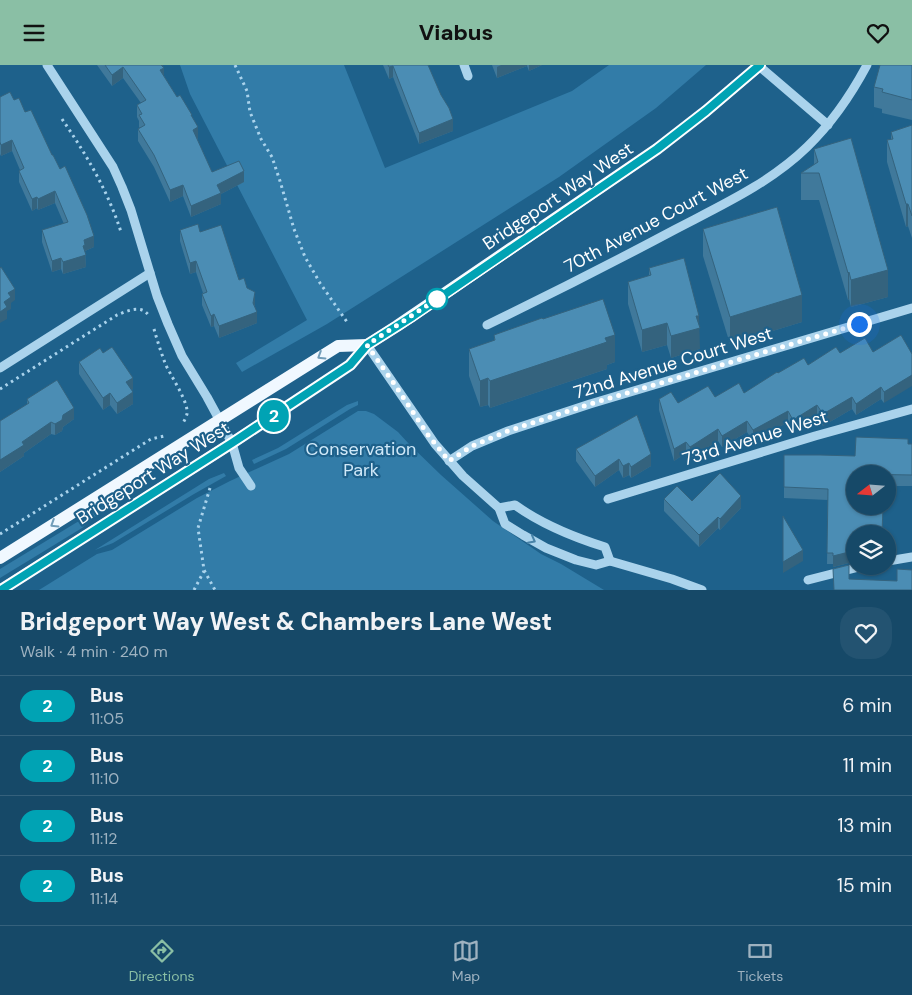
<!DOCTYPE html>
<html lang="en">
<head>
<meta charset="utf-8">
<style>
  body { margin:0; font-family:"DM Sans",sans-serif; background:#235371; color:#f1f3f6; height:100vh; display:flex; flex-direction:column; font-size:19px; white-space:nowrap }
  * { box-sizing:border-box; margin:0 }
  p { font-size:16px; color:#9eb2c0 }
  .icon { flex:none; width:28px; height:28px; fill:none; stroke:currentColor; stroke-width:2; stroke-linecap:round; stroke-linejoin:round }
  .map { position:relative; height:525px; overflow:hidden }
  .side { display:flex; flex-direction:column; background:#164968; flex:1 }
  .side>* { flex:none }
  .badge { padding:0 10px; border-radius:16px; font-size:18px; line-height:32px }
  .needle { width:32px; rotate:253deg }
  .controls { position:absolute; left:846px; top:400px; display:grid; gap:10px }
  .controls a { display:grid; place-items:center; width:50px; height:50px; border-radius:50%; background:#164968; box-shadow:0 1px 4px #0004,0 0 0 1px #35617c; font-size:25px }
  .you { position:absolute; width:25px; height:25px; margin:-12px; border:4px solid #fff; border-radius:50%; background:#1a73e8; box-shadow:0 0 0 8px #1a73e833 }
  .map>.badge { position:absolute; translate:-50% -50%; box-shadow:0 0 0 2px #fff }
  .round { display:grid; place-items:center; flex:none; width:52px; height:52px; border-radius:20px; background:#235371 }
  .headline { display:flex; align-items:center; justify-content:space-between; height:85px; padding:0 20px }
  h1 { font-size:24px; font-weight:800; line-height:38px }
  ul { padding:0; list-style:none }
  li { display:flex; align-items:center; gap:15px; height:60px; padding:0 20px; border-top:1px solid #35617c }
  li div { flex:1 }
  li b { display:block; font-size:19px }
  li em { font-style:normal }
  li .badge { min-width:55px; font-weight:700; text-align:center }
  header { display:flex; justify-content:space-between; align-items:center; height:65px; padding:0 20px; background:#8abfa5; color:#111; font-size:22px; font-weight:800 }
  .menu { display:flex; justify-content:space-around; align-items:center; height:70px; border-top:1px solid #35617c; background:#164968; font-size:14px; color:#9eb2c0 }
  .menu a { display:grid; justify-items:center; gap:2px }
  .menu .on { color:#8abfa5 }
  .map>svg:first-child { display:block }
  .green { fill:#327ca8 }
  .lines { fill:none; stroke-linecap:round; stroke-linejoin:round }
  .path { stroke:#aad3ec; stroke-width:3; stroke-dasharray:2.5 4; stroke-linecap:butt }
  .minor { stroke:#aad3ec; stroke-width:9 }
  .major { stroke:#f0f8ff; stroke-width:12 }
  .wall { fill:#40799b }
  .shaded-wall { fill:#34637e }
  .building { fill:#4b8db4; stroke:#34637e }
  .oneway { stroke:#729db9 }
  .oneway2 { stroke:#4883a8 }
  .line-casing { stroke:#fff; stroke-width:11 }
  .line { stroke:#00a3b4; stroke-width:8 }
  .walk { stroke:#fff; stroke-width:5; stroke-dasharray:0 9 }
  .stop-dot { fill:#fff; stroke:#00a3b4; stroke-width:2.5 }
  .labels { text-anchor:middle; stroke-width:4.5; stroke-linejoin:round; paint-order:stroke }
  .street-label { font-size:18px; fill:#fff; stroke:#1e618b }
  .park-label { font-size:18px; fill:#d0e9f9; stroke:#1e618b }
</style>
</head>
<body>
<header><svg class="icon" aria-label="menu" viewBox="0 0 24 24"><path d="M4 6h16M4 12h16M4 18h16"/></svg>Viabus<svg class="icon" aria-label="heart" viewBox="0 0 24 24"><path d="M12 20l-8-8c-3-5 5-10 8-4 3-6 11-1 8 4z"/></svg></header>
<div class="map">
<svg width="912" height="525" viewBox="0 0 912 525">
  <rect width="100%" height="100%" fill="#1e618b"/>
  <!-- green -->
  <g class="green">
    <path d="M180,0H344L385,103L572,26L609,0H706L656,43L559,112L327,259L242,307L236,298L307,255L190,29Z"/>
    <path d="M358,336V340L350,344L286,384L254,399L252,395L278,383L347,340Z"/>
    <path d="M358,346H366L374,349L398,367L409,379L441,410L493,456L541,489L561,499L604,525H39L97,489L112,485L197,433L230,416L289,389Z"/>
    <path d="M224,408L226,411L194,429L113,478L95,485L209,414Z"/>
    <path d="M114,436L82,463L0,513V504L102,442Z"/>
  </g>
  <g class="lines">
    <!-- path -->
    <g class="path">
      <path d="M235,0L247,26L250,47L261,74L272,92L280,116L294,164L305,192L320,218L347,257"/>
      <path d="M62,54C86,89 108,126 121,167"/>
      <path d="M154,264C157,275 161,287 165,298C170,310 189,337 187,349C186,352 184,357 182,359"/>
      <path d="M0,324L117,250C127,246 142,239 149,251"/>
      <path d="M210,423L198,463L204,505L215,525"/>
      <path d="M0,469L143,379L151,374L164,371"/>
      <path d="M194,525L204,506"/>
    </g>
    <!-- minor -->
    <g class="minor">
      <path d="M47,0L113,102L122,122L131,145L157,231L168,259L182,291L207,332L232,378L239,403L251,421"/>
      <path d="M464,0L468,11"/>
      <path d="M759,1L828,60"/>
      <path d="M487,260C551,229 614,197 676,164C722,140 770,118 807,82C832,58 851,30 867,0"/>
      <path d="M367,280L435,379L463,411L499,443L505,459L523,470L546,483L576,495L596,500L610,496L672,514L702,525"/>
      <path d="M0,303L150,208"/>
      <path d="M449,396L472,381L508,366L590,339L912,243"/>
      <path d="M608,434L815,371L912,344"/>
      <path d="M499,443L515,440C543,460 573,472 605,482L610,496"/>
      <path d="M888,496L912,492"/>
      <path d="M808,515L863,501"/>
    </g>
    <!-- major -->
    <g class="major">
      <path d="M0,493L338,281L367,280"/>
      <path d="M1,525L232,378L350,300L367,280L397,261L657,84L706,46L760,0"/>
    </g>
  </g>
  <!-- wall -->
  <g class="wall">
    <path d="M97,0H163L164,11L177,32L192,52L198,73L197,74L212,107L244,117L221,129V139L191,152L183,131L170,137L154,102L138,76V64L140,63L139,62V56L137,52V40L141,38L123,13L112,21Z"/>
    <path d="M383,0H428L453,66L419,79L393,12L389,14Z"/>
    <path d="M492,0H542L529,6L527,1L497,13Z"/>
    <path d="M912,0V55L882,48V44L874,42V22Z"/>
    <path d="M0,32L94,182L85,186L86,202L63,209L61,204L52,207L42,177V165L64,159L55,138L38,145L37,143L32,146L19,117V106L20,105L12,86L1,91L0,89Z"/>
    <path d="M912,60V173L908,161L906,162L887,97V75L891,74V67Z"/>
    <path d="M814,84L888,232L851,242L849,234L848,235L819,135H801V108L814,100Z"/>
    <path d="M703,164L802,257L730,279L703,191Z"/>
    <path d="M180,165L200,167L239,215L247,223L255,239V242L257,258L219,273L214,261L211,262L202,240V229L203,228L196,207L190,209L180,176Z"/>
    <path d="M649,203L700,284L671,293L667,280L642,287L628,239V217L649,211Z"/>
    <path d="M494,270L615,297L607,300V304L490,343L488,340L480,342L469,311V284L494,276Z"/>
    <path d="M901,270L884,338L881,334L856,350L852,344L823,361L817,351L793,366L788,357L753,377L747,367L722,382L718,376L690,393L686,388L674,396L659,345V334L678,338L744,328L778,308L808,300L840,288L873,287Z"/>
    <path d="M103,288L133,324L131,325L133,339L117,349L110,340L103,345L79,309V297Z"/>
    <path d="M27,334L74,354L63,362L62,366L55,370L51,369L24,388V391L0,407V356L27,340Z"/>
    <path d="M908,379H912V421H888V409H855L883,441L882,469H855V486H850L849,498L833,502V499H827L828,435L784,433V390L855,391Z"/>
    <path d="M576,384L651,401L631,413L629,410L623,413L619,405L595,422L576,396Z"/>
    <path d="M664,434L692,436L741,443L720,465L718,463L699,482L664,446Z"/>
  </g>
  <!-- shaded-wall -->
  <g class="shaded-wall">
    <path d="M161,0H163V3H164V14L160,5Z"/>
    <path d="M501,0H527V1L497,13V2Z"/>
    <path d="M529,0H542L529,6Z"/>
    <path d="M393,1V12L389,14V2Z"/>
    <path d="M123,2V13L112,21V10Z"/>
    <path d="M453,54V66L419,79V68Z"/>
    <path d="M198,62V73L193,76V65Z"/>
    <path d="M12,75V86L1,91V80Z"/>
    <path d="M244,106V117L221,129V139L191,152V141L217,120Z"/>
    <path d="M183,120V131L170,137V125Z"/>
    <path d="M55,126V138L38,145V134Z"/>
    <path d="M37,132V143L32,146V134Z"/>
    <path d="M906,139H908V161L906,162Z"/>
    <path d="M94,171V182L85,186L86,202L63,209V197L84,175Z"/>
    <path d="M61,193V204L52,207V196Z"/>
    <path d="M196,196V207L190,209V198Z"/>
    <path d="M888,205V232L851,242V215Z"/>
    <path d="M849,207V234L848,235V208Z"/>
    <path d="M15,224V235L11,238V244L7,246V254L0,258V247L4,237L8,228Z"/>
    <path d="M255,227V239L253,248L257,247V258L219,273V261L253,238Z"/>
    <path d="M802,230V257L730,279V252Z"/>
    <path d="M214,249V261L211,262V251Z"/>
    <path d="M696,251H699L700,284L671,293V271Z"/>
    <path d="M667,258V280L642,287V265Z"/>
    <path d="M615,270V297L607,300V304L490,343V316Z"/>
    <path d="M912,310V321L884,338V327Z"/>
    <path d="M133,313V324L126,329V317Z"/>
    <path d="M488,313V340L480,342V316Z"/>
    <path d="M881,322V334L856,350V339Z"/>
    <path d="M133,327V339L117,349V338Z"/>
    <path d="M110,328V340L103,345V333Z"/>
    <path d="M852,332V344L823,361V349Z"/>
    <path d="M817,340V351L793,366V355Z"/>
    <path d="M74,343V354L63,362L62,366L55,370V359L63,350Z"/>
    <path d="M788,346V357L753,377V365Z"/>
    <path d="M747,356V367L722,382V371Z"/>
    <path d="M51,357V369L24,388V391L0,407V395L22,377Z"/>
    <path d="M718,364V376L690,393V382Z"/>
    <path d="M686,377V388L674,396V384Z"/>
    <path d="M651,389V401L631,413V402Z"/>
    <path d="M619,394V405L595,422V411Z"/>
    <path d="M629,398V410L623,413V401Z"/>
    <path d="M741,431V443L720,465V454Z"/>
    <path d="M718,452V463L699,482V470Z"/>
    <path d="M850,474L849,498L833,502V491Z"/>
    <path d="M803,485V496L783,508V497Z"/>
  </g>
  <!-- building -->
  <g class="building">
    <path d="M105,0H161L164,3L160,5L177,32L180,30L192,50H191L198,62L193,65L212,107L239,96L244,106L217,120L221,128L191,141L183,120L170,125L154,90L138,64L145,60L139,50L142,49L137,40L146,35L123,2L112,10Z"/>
    <path d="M388,0H428L441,30L449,43L453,54L419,68L393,1L389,2Z"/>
    <path d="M880,0H912V35L882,27L883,24L874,22Z"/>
    <path d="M10,27L14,35L19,33L25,47L31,45L52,90H53L60,104L65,101L87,150L94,171L84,175L85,180L83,181L86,190L63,197L61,193L52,196L42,165L68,157L55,126L38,134L37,132L32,134L19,106L24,103L12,75L1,80L0,77V32Z"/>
    <path d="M912,60V151L908,139H906L887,75L893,74L891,67Z"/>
    <path d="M851,73L888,205L851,215L849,207L848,208L819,108H801L818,97L814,84Z"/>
    <path d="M777,142L802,230L730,252L703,164Z"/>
    <path d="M198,159L200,167L221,160L239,215L244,213L247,223L255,227L253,238L257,247L219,261L214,249L211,251L202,229L207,227L196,196L190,198L180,165Z"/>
    <path d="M684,193L699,251H696L700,263L671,271L667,258L642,265L628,217L651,210L649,203Z"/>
    <path d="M1,202L15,224L8,228L11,232L4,237L7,242L0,247V203Z"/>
    <path d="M603,234L615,270L605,273L607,277L490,316L488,313L480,316L469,284L495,275L494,270L542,253L543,254Z"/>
    <path d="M901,270L912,289V310L884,327L881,322L856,339L852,332L823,349L817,340L793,355L788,346L753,365L747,356L722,371L718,364L690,382L686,377L674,384L659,334L671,327L678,338L708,321L715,332L739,318L744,328L777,307L778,308L804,293L808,300L836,282L840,288L865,273L873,287Z"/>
    <path d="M112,282L133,313L126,317L133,327L117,338L110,328L103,333L79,297L100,283L103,288Z"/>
    <path d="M57,315L74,343L63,350L62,355L55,359L51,357L22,377L24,380L0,395V356L29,338L27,334Z"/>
    <path d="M637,350L651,389L631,402L629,398L623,401L619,394L595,411L576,384Z"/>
    <path d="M856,372L908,374V379H912V410L855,409V441H883L882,469H855V474H850L849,487L833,491V488H827L828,424L784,422V390H820L855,391Z"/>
    <path d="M720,408L741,431L720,454L718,452L699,470L664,434L677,421L692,436Z"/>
    <path d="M783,451L803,485L783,497Z"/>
    <path d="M849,500V514L897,516V504L912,505V525H834L833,504Z"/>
  </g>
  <!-- one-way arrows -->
  <defs><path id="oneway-chevron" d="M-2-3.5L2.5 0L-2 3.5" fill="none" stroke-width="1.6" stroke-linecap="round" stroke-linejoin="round" transform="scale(1.25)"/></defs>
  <g class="oneway">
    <use href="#oneway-chevron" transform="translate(321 291) rotate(148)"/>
    <use href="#oneway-chevron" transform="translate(54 459) rotate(148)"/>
  </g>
  <use class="oneway2" href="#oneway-chevron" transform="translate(532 475) rotate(28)"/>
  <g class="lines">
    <defs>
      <path id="line" d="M1,525L232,378L350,300L367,280L413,251L657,84L706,46L760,0"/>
    </defs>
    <!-- line casing -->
    <use href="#line" class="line-casing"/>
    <!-- line -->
    <use href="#line" class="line"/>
    <!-- walk -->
    <path class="walk" d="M437,234L443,230L367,280L395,320L428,370L449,396L472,381L508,366L590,339L859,259"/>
  </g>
  <!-- markers -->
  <circle class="stop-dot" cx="437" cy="234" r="10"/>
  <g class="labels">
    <!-- street labels -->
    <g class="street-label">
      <text transform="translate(558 131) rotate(-34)" y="6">Bridgeport Way West</text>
      <text transform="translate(656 155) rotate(-28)" y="6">70th Avenue Court West</text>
      <text transform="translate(673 298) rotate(-17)" y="6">72nd Avenue Court West</text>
      <text transform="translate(755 373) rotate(-17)" y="6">73rd Avenue West</text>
      <text transform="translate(153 408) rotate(-32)" y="6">Bridgeport Way West</text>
    </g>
    <!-- park labels -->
    <g class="park-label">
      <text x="361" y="390">Conservation<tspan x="361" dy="21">Park</tspan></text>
    </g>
  </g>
</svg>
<div class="controls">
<a><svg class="needle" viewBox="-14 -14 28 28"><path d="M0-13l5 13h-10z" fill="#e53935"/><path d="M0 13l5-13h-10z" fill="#9eb2c0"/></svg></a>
<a><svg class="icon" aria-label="layers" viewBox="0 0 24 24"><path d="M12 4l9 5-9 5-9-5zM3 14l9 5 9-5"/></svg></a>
</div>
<div class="you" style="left:859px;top:259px"></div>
<b class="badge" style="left:274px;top:351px;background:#00a3b4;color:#fff">2</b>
</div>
<section class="side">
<div class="headline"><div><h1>Bridgeport Way West &amp; Chambers Lane West</h1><p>Walk · 4 min · 240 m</p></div><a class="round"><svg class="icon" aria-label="heart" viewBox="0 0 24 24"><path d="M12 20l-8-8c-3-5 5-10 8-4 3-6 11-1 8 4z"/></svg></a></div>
<ul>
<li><span class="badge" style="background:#00a3b4;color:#fff">2</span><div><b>Bus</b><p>11:05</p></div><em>6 min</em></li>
<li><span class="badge" style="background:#00a3b4;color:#fff">2</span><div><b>Bus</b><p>11:10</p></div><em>11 min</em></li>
<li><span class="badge" style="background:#00a3b4;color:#fff">2</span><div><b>Bus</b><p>11:12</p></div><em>13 min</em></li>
<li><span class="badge" style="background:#00a3b4;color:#fff">2</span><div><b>Bus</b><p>11:14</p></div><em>15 min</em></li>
</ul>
</section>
<nav class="menu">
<a class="on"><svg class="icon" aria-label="directions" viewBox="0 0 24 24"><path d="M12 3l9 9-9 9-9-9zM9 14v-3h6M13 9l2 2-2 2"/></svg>Directions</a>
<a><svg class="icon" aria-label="map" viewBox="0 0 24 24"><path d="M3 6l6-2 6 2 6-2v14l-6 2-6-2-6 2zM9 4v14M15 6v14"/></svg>Map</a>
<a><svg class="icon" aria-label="tickets" viewBox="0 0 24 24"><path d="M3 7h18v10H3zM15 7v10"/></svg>Tickets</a>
</nav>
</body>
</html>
